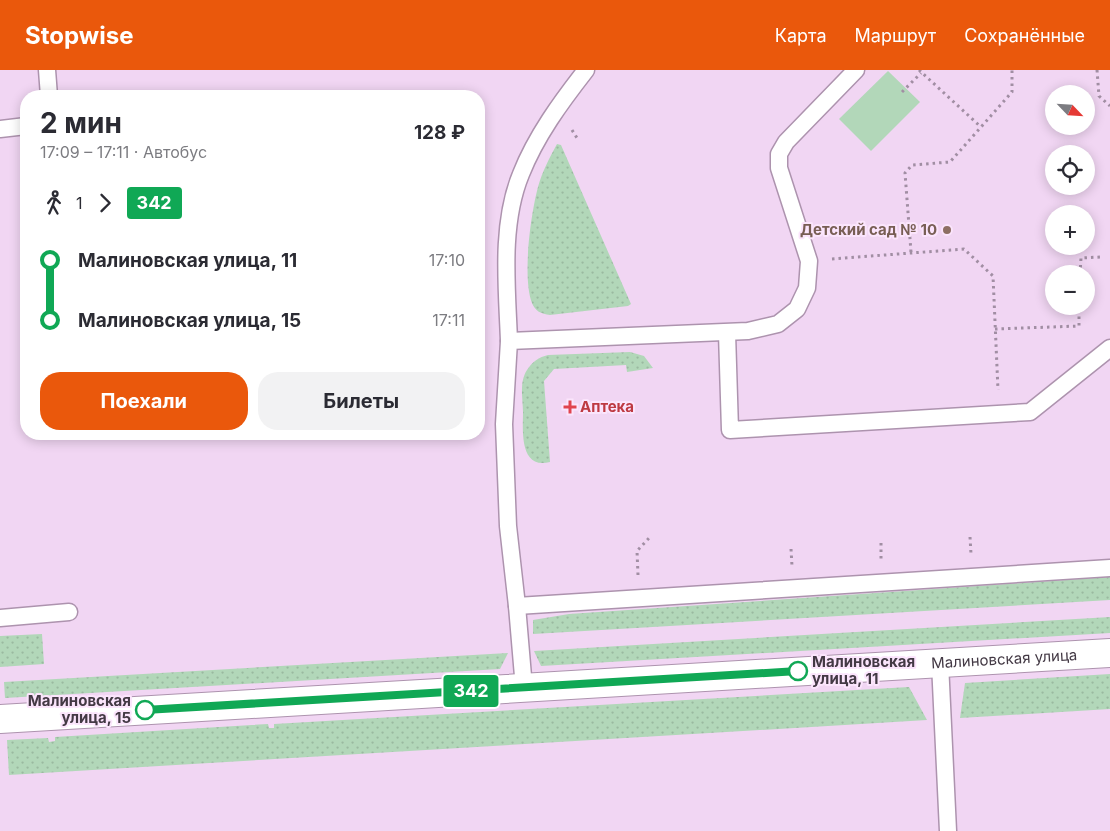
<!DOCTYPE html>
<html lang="ru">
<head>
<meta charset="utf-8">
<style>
  body { margin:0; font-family:Inter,sans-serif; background:#f2f2f3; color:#2b2b33; height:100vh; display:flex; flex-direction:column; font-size:19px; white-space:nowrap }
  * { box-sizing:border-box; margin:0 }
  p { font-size:16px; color:#7c7c81 }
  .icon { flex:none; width:28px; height:28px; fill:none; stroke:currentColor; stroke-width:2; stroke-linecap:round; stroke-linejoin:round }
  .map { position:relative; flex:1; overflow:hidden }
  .sheet { position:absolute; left:20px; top:20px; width:465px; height:350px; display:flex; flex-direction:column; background:#fff; border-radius:20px; box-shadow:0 2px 12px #0003 }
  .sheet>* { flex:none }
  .badge { padding:0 10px; border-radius:4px; font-size:18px; line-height:32px }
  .needle { width:32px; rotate:115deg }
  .tools { position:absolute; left:1045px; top:15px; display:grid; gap:10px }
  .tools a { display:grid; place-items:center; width:50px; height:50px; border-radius:50%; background:#fff; box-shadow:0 2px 12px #0003; font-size:25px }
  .map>.badge { position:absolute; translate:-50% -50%; box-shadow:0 0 0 2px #fff }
  .legs { display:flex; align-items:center; gap:8px; height:55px; padding:0 20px; font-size:16px }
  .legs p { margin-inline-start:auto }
  .head { display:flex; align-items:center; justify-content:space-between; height:85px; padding:0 20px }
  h1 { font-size:28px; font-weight:700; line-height:38px }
  .button { display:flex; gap:10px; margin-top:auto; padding:10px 20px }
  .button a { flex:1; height:58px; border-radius:20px; background:#ea580c; color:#fff; font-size:20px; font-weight:700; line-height:58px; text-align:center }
  .button a+a { background:#f2f2f3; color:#2b2b33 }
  ul { padding:0 20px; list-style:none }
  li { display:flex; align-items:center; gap:18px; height:60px; font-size:19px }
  li i { display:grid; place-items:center; width:8px; height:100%; margin:0 6px; background:currentColor }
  li i::after { content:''; width:12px; height:12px; margin:-6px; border:4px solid; border-radius:50%; background:#fff }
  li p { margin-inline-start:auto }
  li:first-child i { background:linear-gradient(#0000 50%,currentColor 0) }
  li:last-child i { background:linear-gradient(currentColor 50%,#0000 0) }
  header { display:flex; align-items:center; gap:30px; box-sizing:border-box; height:70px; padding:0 25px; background:#ea580c; color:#fff }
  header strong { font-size:24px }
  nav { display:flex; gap:28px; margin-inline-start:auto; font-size:18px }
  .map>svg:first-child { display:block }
  .grass { fill:url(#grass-dots) }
  .park { fill:#b2d7b9 }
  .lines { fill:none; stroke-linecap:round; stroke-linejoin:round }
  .lane-casing { stroke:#ad93ae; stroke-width:19 }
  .street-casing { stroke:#ad93ae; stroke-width:30 }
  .path { stroke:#a18ea3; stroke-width:3; stroke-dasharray:2.5 4; stroke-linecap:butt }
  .lane { stroke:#fff; stroke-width:16 }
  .street { stroke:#fff; stroke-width:28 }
  .line-1-casing { stroke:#fff; stroke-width:11 }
  .line-1 { stroke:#10a855; stroke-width:8 }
  .education-dot { fill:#8d6e63; stroke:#fbe5fc; stroke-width:2 }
  .health-dot { fill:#e0444e; stroke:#fbe5fc; stroke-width:2 }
  .stop-1-dot { fill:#fff; stroke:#10a855; stroke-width:2.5 }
  .labels { text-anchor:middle; stroke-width:4; stroke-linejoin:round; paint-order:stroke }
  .education-label { font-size:15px; font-weight:bold; fill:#785e54; stroke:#fbe5fc; text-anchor:end }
  .health-label { font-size:15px; font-weight:bold; fill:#be3a42; stroke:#fbe5fc; text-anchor:start }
  .street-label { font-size:15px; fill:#433944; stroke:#fbe5fc }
  .stop-label { font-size:15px; font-weight:bold; fill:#433944; stroke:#fbe5fc; text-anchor:start }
</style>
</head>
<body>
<header>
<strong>Stopwise</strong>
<nav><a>Карта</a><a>Маршрут</a><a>Сохранённые</a></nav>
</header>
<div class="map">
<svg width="1110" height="761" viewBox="0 0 1110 761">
  <defs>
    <pattern id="grass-dots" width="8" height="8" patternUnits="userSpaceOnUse" patternTransform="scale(1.25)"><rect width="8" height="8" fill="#b2d7b9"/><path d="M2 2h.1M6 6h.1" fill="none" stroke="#9ab9a0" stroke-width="1.8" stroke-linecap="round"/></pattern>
  </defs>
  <rect width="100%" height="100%" fill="#f1d6f3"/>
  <!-- grass -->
  <g class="grass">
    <path d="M557,74L561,75L631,234L628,236L550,245C541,244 535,241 532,233C522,207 531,143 538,117C542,102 550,87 557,74Z"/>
    <path d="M630,282L644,286L653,298L627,302L626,295L554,299L544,311L550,392C519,400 523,360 523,342C523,328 519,312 527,300C532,292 539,287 548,285Z"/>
    <path d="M1110,507V530L533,564V550L569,544Z"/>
    <path d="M1110,547V563L541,596L534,581Z"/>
    <path d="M42,564L44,594L0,597V566Z"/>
    <path d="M508,583L500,599L5,628L4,612Z"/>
    <path d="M1110,604V639L960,648L965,613Z"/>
    <path d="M909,617L927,650L9,705L7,670L48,668L49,672L55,671V667L268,654L269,658H274V654Z"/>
  </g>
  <!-- park -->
  <path class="park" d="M888,1L920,32L871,81L839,49Z"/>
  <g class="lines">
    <defs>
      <g id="lane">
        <path d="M47,0L49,26"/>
        <path d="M856,0L786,72L779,84V98L809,191L807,218L797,239L778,254L748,261L509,271L504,354L508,456L517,536L1110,498"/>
        <path d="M0,59L26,56"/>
        <path d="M727,263L730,360L1030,342L1110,278"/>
        <path d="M509,271C507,217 500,155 521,104C536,66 561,32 586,0"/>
        <path d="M517,536L524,618"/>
        <path d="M0,548L69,542"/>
        <path d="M940,593L948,761"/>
      </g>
      <g id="street">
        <path id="s1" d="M0,649L1110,583"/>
      </g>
    </defs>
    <!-- lane casing -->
    <use href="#lane" class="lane-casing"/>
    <!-- street casing -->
    <use href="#street" class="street-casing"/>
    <!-- path -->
    <g class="path">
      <path d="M919,0L981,57"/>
      <path d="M1097,0L1099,26L1110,36"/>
      <path d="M902,22L921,3"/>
      <path d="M572,60L577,68"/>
      <path d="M911,182L905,103L912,95L950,92L1012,22V0"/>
      <path d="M832,189L964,179L993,206L998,320"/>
      <path d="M1080,204L1081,188L1100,187"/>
      <path d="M995,259L1079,256V236"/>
      <path d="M970,467L971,484"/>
      <path d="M881,473V490"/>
      <path d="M791,479L792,496"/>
      <path d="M638,505L637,481L649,468"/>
    </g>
    <!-- lane -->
    <use href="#lane" class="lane"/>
    <!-- street -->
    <use href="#street" class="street"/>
  </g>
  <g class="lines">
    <defs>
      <path id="line-1" d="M145,640L798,601"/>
    </defs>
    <!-- line-1 casing -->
    <use href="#line-1" class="line-1-casing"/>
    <!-- line-1 -->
    <use href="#line-1" class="line-1"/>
  </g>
  <!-- markers -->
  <circle class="education-dot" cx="947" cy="160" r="5"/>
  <path class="health-dot" d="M567.5 329.5h5v5h5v5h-5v5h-5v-5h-5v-5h5z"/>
  <g class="stop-1-dot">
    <circle cx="798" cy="601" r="9"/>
    <circle cx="145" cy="640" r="9"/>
  </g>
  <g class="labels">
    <!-- education labels -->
    <g class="education-label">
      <text x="937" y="165">Детский сад № 10</text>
    </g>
    <!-- health labels -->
    <g class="health-label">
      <text x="580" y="342">Аптека</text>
    </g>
    <!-- street labels -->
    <g class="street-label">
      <text dy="5" stroke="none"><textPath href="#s1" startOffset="1006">Малиновская улица</textPath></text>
    </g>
    <!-- stop labels -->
    <g class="stop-label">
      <text x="812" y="597">Малиновская<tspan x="812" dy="17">улица, 11</tspan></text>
      <text x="131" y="636" text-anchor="end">Малиновская<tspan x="131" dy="17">улица, 15</tspan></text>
    </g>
  </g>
</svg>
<div class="tools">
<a><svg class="needle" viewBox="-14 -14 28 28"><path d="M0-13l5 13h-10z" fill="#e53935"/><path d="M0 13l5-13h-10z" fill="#7c7c81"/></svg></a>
<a><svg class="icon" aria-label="locate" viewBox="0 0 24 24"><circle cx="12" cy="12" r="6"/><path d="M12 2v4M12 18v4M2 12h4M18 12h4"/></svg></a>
<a>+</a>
<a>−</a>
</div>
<b class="badge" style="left:471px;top:621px;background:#10a855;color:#fff">342</b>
<section class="sheet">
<div class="head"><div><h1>2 мин</h1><p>17:09 – 17:11 · Автобус</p></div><b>128 ₽</b></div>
<div class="legs"><svg class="icon" aria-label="walk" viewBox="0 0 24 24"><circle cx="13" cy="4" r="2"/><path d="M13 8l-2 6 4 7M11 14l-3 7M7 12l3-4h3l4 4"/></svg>1<svg class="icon" aria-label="forward" viewBox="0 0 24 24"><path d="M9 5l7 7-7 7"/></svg><b class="badge" style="background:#10a855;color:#fff">342</b></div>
<ul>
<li><i style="color:#10a855"></i><b>Малиновская улица, 11</b><p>17:10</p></li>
<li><i style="color:#10a855"></i><b>Малиновская улица, 15</b><p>17:11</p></li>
</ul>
<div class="button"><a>Поехали</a><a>Билеты</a></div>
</section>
</div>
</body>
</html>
